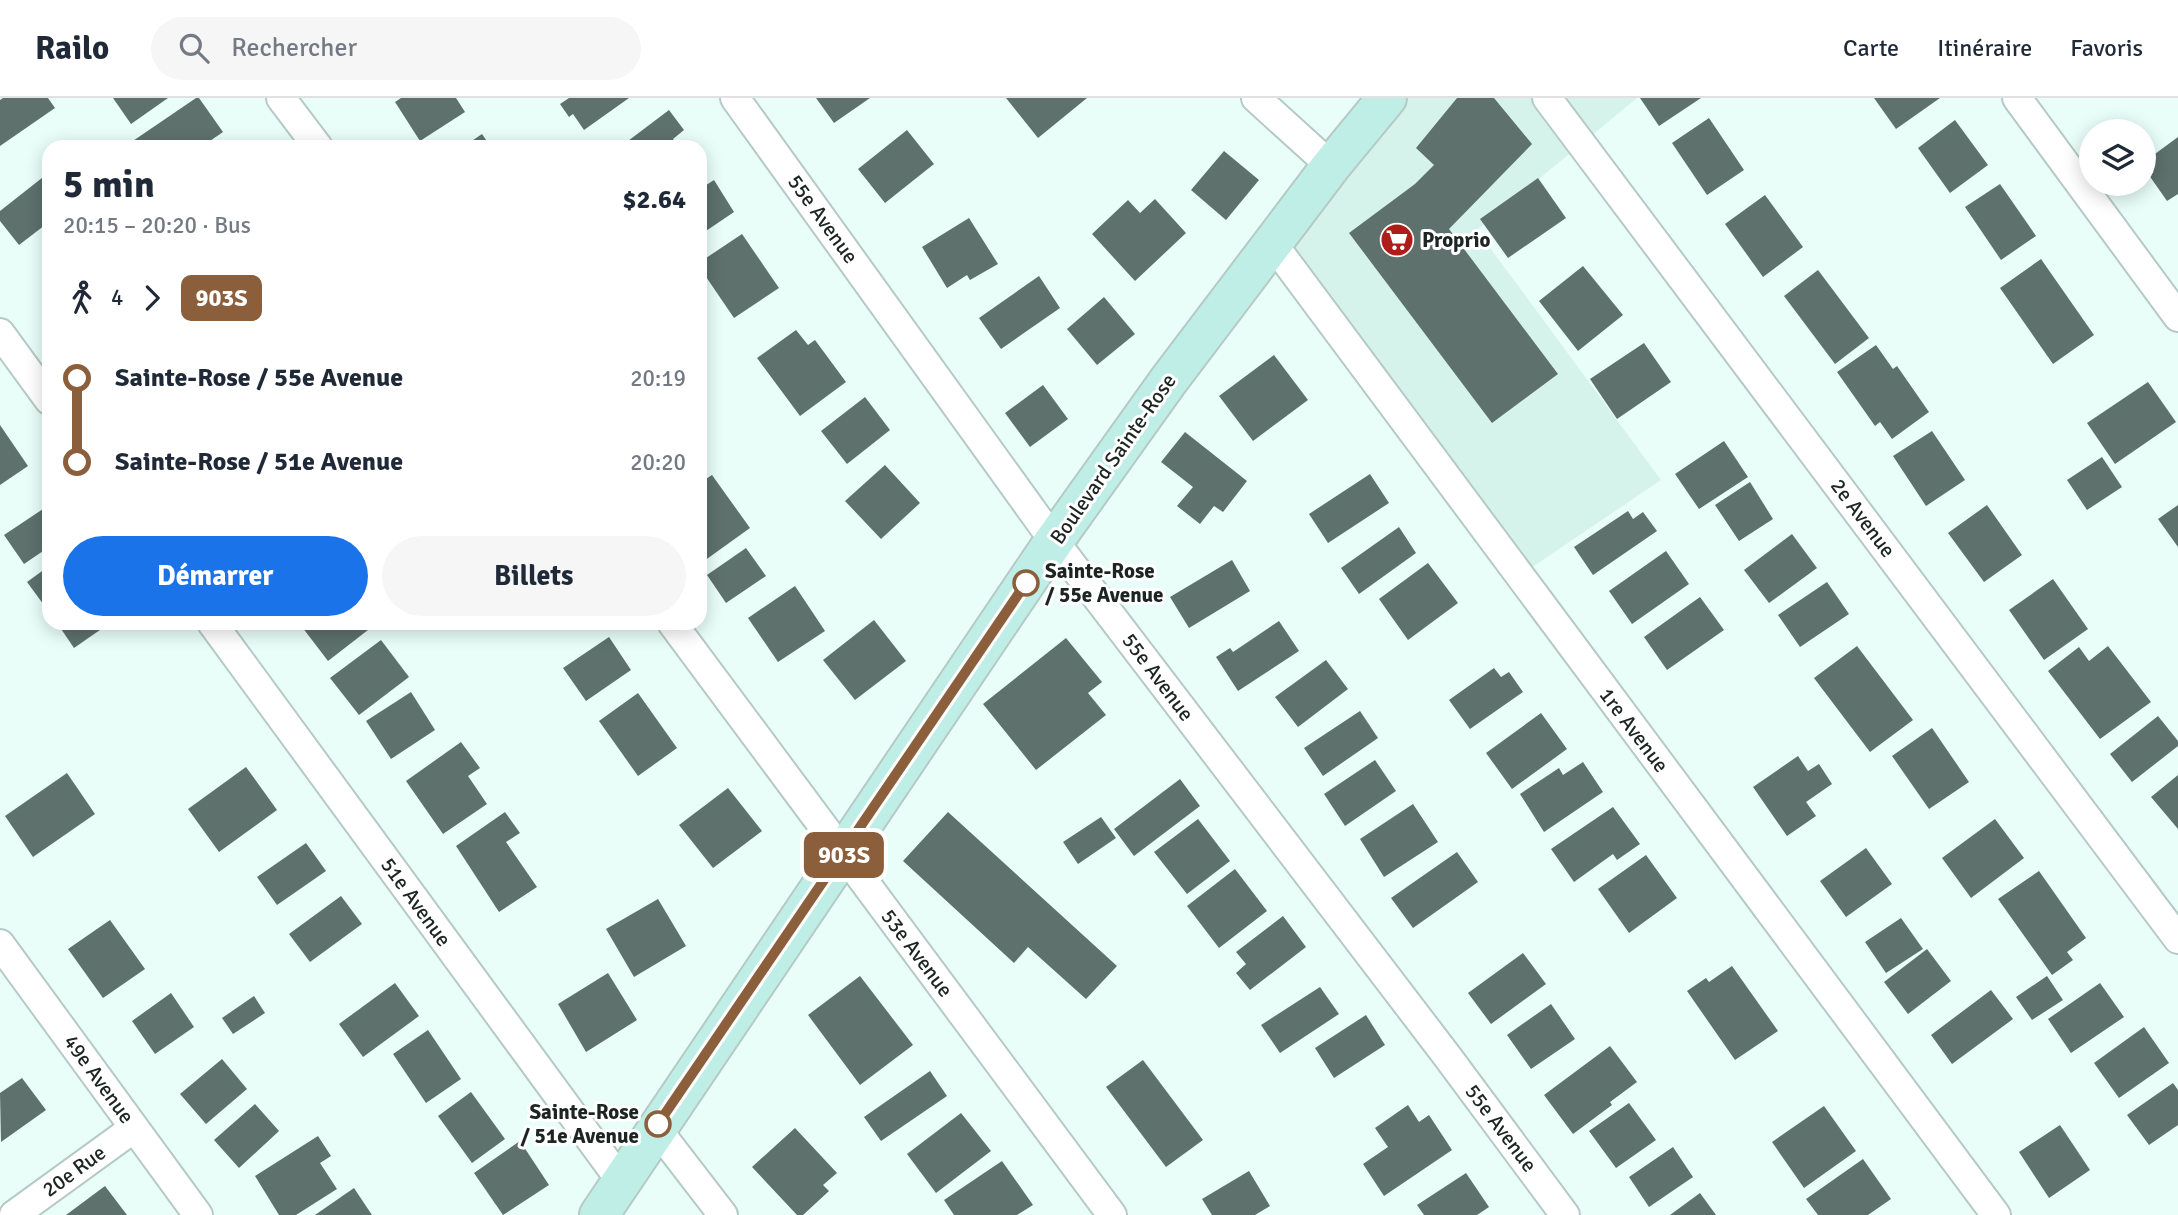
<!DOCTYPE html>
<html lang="fr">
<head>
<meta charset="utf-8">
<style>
  body { margin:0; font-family:Signika,sans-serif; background:#f6f6f7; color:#1f2937; height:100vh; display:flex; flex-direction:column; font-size:26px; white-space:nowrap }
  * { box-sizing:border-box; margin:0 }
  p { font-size:23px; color:#747a83 }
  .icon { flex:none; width:38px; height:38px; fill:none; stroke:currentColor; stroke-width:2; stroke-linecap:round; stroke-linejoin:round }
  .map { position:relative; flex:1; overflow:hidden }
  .sheet { position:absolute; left:42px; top:42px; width:665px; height:490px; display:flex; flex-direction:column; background:#fff; border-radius:21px; box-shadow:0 4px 18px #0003 }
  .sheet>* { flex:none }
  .badge { padding:0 14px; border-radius:10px; font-size:24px; line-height:46px }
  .buttons { position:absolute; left:2079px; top:21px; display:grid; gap:14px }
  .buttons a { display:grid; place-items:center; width:77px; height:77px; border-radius:50%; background:#fff; box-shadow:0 4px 18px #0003; font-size:35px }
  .map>.badge { position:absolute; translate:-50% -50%; box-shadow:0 0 0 4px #fff }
  .legs { display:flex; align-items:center; gap:10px; height:77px; padding:0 21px; font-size:23px }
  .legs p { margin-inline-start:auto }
  .head { display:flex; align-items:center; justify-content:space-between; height:119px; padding:0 21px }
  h1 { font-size:38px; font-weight:700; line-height:52px }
  .button { display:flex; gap:14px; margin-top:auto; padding:14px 21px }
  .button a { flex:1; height:80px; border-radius:42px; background:#1a73e8; color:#fff; font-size:28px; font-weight:700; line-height:80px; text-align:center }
  .button a+a { background:#f6f6f7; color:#1f2937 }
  ul { padding:0 21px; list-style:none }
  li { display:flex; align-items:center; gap:24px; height:84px; font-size:26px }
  li i { display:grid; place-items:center; width:10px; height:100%; margin:0 9px; background:currentColor }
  li i::after { content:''; width:18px; height:18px; margin:-9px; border:5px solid; border-radius:50%; background:#fff }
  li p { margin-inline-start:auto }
  li:first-child i { background:linear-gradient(#0000 50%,currentColor 0) }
  li:last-child i { background:linear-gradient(currentColor 50%,#0000 0) }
  header { display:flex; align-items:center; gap:42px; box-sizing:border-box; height:98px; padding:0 35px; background:#fff; border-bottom:2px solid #e0e1e3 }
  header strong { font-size:33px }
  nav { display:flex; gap:38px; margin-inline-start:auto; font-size:24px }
  .search { width:490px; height:63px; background:#f6f6f7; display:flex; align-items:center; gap:18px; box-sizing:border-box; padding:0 24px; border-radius:38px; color:#747a83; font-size:26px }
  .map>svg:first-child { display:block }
  .built { fill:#d5f3eb }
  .building { fill:#5e716c }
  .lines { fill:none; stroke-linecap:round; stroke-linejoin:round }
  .street-casing { stroke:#b6cac5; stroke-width:32 }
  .secondary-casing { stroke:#b6cac5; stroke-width:42 }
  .street { stroke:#fff; stroke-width:28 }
  .secondary { stroke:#bfeee7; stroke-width:38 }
  .line-1-casing { stroke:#fff; stroke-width:16 }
  .line-1 { stroke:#8b5e3c; stroke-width:10 }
  .stop-1-dot { fill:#fff; stroke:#8b5e3c; stroke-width:3.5 }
  .labels { text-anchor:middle; stroke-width:6; stroke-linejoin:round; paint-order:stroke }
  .street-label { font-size:21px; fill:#1d2523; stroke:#fff }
  .poi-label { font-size:21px; font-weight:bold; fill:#1d2523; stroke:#fff; text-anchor:start }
  .stop-label { font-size:21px; font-weight:bold; fill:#1d2523; stroke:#fff; text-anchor:start }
</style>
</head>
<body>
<header>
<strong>Railo</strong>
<div class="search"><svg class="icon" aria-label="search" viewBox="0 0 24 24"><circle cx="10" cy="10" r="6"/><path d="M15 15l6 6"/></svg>Rechercher</div>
<nav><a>Carte</a><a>Itinéraire</a><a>Favoris</a></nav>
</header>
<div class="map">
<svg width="2178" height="1117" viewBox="0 0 2178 1117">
  <rect width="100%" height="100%" fill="#e9fef9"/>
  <!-- built -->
  <path class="built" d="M1407,0H1637L1477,132L1661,382L1528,472L1287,148Z"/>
  <!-- building -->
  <g class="building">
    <path d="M3,0H48L55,10L0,48V2Z"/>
    <path d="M113,0H168L131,26Z"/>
    <path d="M196,0H199L223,34L201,49H128L127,47Z"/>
    <path d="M401,0H456L465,14L420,43L395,4Z"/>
    <path d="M569,0H629L584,32L573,16L569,19L560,6Z"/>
    <path d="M816,0H870L834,25Z"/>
    <path d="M1006,0H1087L1038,40Z"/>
    <path d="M1457,0H1494L1532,46L1449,131L1558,276L1492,325L1349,135L1415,86L1434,67L1416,50Z"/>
    <path d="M1640,0H1701L1659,28Z"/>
    <path d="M1874,0H1940L1896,31Z"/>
    <path d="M669,12L684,32L673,41L679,49H620Z"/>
    <path d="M1709,20L1744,72L1707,97L1672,45Z"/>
    <path d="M1955,22L1988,67L1950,95L1918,50Z"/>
    <path d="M907,32L934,66L885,105L858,71Z"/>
    <path d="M482,36L491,49H463Z"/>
    <path d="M2178,39V96L2167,103L2144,70V64Z"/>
    <path d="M1224,53L1259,82L1226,122L1191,92Z"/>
    <path d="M47,76L49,79V124L19,147L0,123V113Z"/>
    <path d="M1538,80L1566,120L1508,160L1480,121Z"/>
    <path d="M714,82L734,114L700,137V91Z"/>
    <path d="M2000,86L2036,138L2001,162L1965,109Z"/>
    <path d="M1765,97L1803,149L1763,179L1725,126Z"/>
    <path d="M1155,101L1186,135L1135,183L1092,136L1128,102L1140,115Z"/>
    <path d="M969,120L998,166L970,182L967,177L947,190L922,149Z"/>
    <path d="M742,136L779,190L734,220L700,170V164Z"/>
    <path d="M2041,161L2094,237L2053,266L2000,190Z"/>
    <path d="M1583,168L1623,217L1578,253L1539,203Z"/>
    <path d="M1818,172L1869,240L1835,266L1784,198Z"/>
    <path d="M1039,178L1060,210L1001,251L979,220Z"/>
    <path d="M1104,199L1135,236L1097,267L1067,231Z"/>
    <path d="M796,232L808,247L815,242L846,284L800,318L757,260Z"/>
    <path d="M1644,245L1671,284L1617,321L1590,281Z"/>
    <path d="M1876,247L1893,271L1897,268L1929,314L1892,341L1880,324L1875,328L1837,274Z"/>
    <path d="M1274,257L1308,302L1253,343L1219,298Z"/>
    <path d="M2148,284L2176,324L2115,366L2087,325Z"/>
    <path d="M1043,287L1068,321L1030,349L1005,315Z"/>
    <path d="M865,299L890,332L847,366L821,333Z"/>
    <path d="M0,327L28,368L0,387Z"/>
    <path d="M1932,333L1965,382L1926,408L1893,358Z"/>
    <path d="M1185,334L1247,383L1223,414L1214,408L1200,426L1177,408L1193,389L1161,364Z"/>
    <path d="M1724,343L1748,379L1699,411L1675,376Z"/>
    <path d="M2102,359L2122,389L2087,412L2067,382Z"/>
    <path d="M885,367L920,405L881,441L845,403Z"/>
    <path d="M1370,376L1389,405L1328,445L1309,416Z"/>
    <path d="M712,377L750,430L704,463L700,457V385Z"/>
    <path d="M1750,384L1773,421L1739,443L1715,407Z"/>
    <path d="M49,407V449L24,466L4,437Z"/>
    <path d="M1987,407L2022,457L1984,484L1948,435Z"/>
    <path d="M2178,407V449L2158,421Z"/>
    <path d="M1628,413L1633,421L1643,414L1657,433L1593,477L1574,449Z"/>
    <path d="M1399,429L1416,455L1359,496L1341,470Z"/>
    <path d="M1792,436L1817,470L1769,505L1744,472Z"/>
    <path d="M746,450L766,478L726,505L707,477Z"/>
    <path d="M1666,453L1689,486L1632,526L1609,493Z"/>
    <path d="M1232,462L1250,493L1189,530L1170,499Z"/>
    <path d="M1428,465L1458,505L1408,542L1379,501Z"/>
    <path d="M49,468V514L27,484Z"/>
    <path d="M2053,481L2088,531L2044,562L2009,512Z"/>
    <path d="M1827,484L1849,516L1800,549L1778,517Z"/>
    <path d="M795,488L825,533L778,564L748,520Z"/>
    <path d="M1700,499L1724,532L1667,572L1644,539Z"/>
    <path d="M874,522L906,563L855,602L823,562Z"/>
    <path d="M1279,523L1299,553L1238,593L1216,559L1230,550L1233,554Z"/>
    <path d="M57,525H110L74,550Z"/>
    <path d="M299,525H362L368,532L328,563Z"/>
    <path d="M609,539L631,572L586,603L563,570Z"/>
    <path d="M1066,540L1102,584L1088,595L1106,617L1036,672L983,606Z"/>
    <path d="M381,542L409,579L359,617L330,580Z"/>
    <path d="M1857,548L1913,622L1870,654L1814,580Z"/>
    <path d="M2108,548L2151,604L2100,641L2048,573L2079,549L2089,563Z"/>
    <path d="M1326,562L1348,591L1298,629L1275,599Z"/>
    <path d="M1494,570L1501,579L1509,574L1523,594L1470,631L1449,602Z"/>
    <path d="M411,594L435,632L391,661L366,623Z"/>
    <path d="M638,595L677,650L638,678L599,623Z"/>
    <path d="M1360,613L1378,640L1323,678L1304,650Z"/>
    <path d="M1541,615L1567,651L1512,691L1486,655Z"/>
    <path d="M2158,618L2178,643V648L2132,684L2110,656Z"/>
    <path d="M1932,630L1969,684L1929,711L1892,658Z"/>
    <path d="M461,644L480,670L468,678L487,706L443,736L406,683Z"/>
    <path d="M1798,658L1808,673L1819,666L1832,686L1806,704L1816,718L1787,738L1753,689Z"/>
    <path d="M1375,662L1396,693L1345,728L1324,696Z"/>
    <path d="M1583,664L1603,694L1544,734L1520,696L1559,670L1563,677Z"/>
    <path d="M246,669L277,712L219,754L188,711Z"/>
    <path d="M67,675L95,716L33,759L5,718Z"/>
    <path d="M2178,677V731L2151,699Z"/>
    <path d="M1180,681L1200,708L1134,758L1114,731Z"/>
    <path d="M728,690L762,733L713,770L679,727Z"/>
    <path d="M1413,706L1438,744L1384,779L1360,741Z"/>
    <path d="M1613,709L1640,746L1617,762L1613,756L1574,784L1551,751Z"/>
    <path d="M505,714L520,735L506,744L537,789L499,814L456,748Z"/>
    <path d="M948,714L1117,868L1086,901L1028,849L1014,865L903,763Z"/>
    <path d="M1101,719L1116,740L1078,766L1063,744Z"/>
    <path d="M1198,721L1230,763L1187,796L1154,754Z"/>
    <path d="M1995,721L2024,760L1971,800L1942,760Z"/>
    <path d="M306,745L326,773L277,807L257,779Z"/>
    <path d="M1866,750L1892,786L1846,819L1820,783Z"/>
    <path d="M1457,754L1478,784L1413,830L1391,800Z"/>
    <path d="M1646,757L1677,800L1629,835L1598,791Z"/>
    <path d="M1235,771L1267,813L1219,850L1187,808Z"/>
    <path d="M2039,773L2086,840L2067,854L2073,862L2052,877L1998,801Z"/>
    <path d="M341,798L362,826L310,864L289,836Z"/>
    <path d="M658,801L686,848L634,879L606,831Z"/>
    <path d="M1283,818L1306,849L1250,892L1236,875L1246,866L1236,854Z"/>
    <path d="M1901,820L1923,851L1886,875L1865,844Z"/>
    <path d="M110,822L145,871L103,900L68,851Z"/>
    <path d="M1927,851L1951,883L1908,916L1884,884Z"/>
    <path d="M1523,855L1546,886L1491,926L1468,895Z"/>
    <path d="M1732,868L1778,933L1735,962L1687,893L1706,880L1709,884Z"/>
    <path d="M608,875L637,922L586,954L558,906Z"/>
    <path d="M860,878L913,947L860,987L808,917Z"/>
    <path d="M2047,878L2063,902L2032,922L2016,899Z"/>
    <path d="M395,885L419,918L363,959L339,926Z"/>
    <path d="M2100,885L2124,919L2071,955L2048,921Z"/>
    <path d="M1320,889L1339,916L1280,955L1261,927Z"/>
    <path d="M1991,892L2013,921L1952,966L1931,937Z"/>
    <path d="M171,895L194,929L155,956L132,923Z"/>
    <path d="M254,898L265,915L233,936L222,920Z"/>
    <path d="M1551,906L1575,941L1531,971L1507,937Z"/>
    <path d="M1366,917L1385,947L1334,980L1315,950Z"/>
    <path d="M2144,929L2169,965L2119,1000L2094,965Z"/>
    <path d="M428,932L461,981L426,1005L393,956Z"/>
    <path d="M1610,948L1637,984L1610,1004L1612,1007L1573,1036L1544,997Z"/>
    <path d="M222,961L247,991L206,1026L180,996Z"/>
    <path d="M1143,962L1203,1042L1166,1069L1106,989Z"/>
    <path d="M930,973L947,998L881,1043L864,1019Z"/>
    <path d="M22,980L46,1012L1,1044L0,995Z"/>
    <path d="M2173,985L2178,992V1027L2149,1047L2127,1017Z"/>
    <path d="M471,994L505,1041L472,1065L438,1018Z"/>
    <path d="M1629,1005L1656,1042L1616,1070L1589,1033Z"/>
    <path d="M255,1006L279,1033L239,1070L214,1042Z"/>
    <path d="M1408,1007L1419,1024L1429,1017L1452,1052L1384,1098L1363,1066L1388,1049L1375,1030Z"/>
    <path d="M1824,1008L1856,1053L1804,1090L1772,1044Z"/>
    <path d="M961,1015L991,1053L936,1095L907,1056Z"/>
    <path d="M2060,1027L2090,1072L2049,1100L2019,1054Z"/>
    <path d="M795,1030L837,1075L823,1087L829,1093L803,1117H797L752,1069Z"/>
    <path d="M318,1038L331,1058L320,1065L337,1091L296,1117H279L255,1078Z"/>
    <path d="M520,1043L549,1087L503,1117L474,1075Z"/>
    <path d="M1673,1049L1693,1079L1649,1109L1629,1079Z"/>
    <path d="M1863,1061L1891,1101L1868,1117H1818L1806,1101Z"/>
    <path d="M1002,1063L1033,1107L1017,1117H954L944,1102Z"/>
    <path d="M1249,1073L1270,1108L1255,1117H1212L1202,1101Z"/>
    <path d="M1466,1075L1489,1109L1477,1117H1424L1417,1107Z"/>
    <path d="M105,1088L127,1117H66Z"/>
    <path d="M354,1090L372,1117H315Z"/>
    <path d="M1700,1095L1716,1117H1670Z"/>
  </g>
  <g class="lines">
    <defs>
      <g id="street">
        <path d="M281,0L318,49"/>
        <path d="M735,0L1054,443L1447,958L1565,1117"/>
        <path d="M1256,0L1331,68"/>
        <path d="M1547,0L2178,841"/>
        <path d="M2017,0L2178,219"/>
        <path d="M1273,146L1996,1117"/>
        <path d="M0,235L49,302"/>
        <path d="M212,525L621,1083"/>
        <path d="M672,525L1112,1117"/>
        <path d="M0,846L198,1117"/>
        <path d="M656,1030L723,1117"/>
        <path d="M14,1117L134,1030"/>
      </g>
      <path id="secondary" d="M599,1117L1054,443L1169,282L1331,68L1387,0"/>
    </defs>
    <!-- street casing -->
    <use href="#street" class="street-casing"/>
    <!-- secondary casing -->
    <use href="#secondary" class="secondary-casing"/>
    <!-- street -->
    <use href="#street" class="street"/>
    <!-- secondary -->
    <use href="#secondary" class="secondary"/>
  </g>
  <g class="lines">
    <defs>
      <path id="line-1" d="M658,1026L1026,485"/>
    </defs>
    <!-- line-1 casing -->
    <use href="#line-1" class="line-1-casing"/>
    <!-- line-1 -->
    <use href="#line-1" class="line-1"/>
  </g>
  <!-- icons -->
  <defs>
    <symbol id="supermarket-disc" viewBox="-11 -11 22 22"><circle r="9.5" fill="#ae1d19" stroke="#fff"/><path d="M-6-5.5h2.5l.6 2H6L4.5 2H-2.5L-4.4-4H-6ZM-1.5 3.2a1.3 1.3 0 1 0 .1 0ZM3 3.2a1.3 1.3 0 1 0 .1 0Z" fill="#fff"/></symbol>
  </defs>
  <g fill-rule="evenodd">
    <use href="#supermarket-disc" x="1378" y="123" width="38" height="38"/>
  </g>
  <!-- markers -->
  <g class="stop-1-dot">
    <circle cx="1026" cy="485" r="12"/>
    <circle cx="658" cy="1026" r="12"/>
  </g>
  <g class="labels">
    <!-- street labels -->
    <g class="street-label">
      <text transform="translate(823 121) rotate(54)" y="7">55e Avenue</text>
      <text transform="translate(1113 361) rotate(-55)" y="7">Boulevard Sainte-Rose</text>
      <text transform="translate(1863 420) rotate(53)" y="7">2e Avenue</text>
      <text transform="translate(1158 579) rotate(53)" y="7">55e Avenue</text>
      <text transform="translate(1634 632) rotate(53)" y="7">1re Avenue</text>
      <text transform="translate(416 804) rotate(54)" y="7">51e Avenue</text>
      <text transform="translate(917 855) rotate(53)" y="7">53e Avenue</text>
      <text transform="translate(99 981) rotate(54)" y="7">49e Avenue</text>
      <text transform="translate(1501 1030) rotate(53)" y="7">55e Avenue</text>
      <text transform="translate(74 1073) rotate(-36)" y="7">20e Rue</text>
    </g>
    <!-- poi labels -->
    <g class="poi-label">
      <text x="1422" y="149">Proprio</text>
    </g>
    <!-- stop labels -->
    <g class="stop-label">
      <text x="1045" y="480">Sainte-Rose<tspan x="1045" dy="24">/ 55e Avenue</tspan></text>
      <text x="639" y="1021" text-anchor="end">Sainte-Rose<tspan x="639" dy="24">/ 51e Avenue</tspan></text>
    </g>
  </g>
</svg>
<div class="buttons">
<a><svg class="icon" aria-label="layers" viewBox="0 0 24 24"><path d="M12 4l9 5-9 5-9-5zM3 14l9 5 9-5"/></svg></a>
</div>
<b class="badge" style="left:844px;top:757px;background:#8b5e3c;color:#fff">903S</b>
<section class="sheet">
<div class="head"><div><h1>5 min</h1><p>20:15 – 20:20 · Bus</p></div><b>$2.64</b></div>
<div class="legs"><svg class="icon" aria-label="walk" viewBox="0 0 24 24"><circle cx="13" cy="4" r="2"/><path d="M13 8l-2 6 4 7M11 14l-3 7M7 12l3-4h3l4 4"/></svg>4<svg class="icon" aria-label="forward" viewBox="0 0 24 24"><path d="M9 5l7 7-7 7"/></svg><b class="badge" style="background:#8b5e3c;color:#fff">903S</b></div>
<ul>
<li><i style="color:#8b5e3c"></i><b>Sainte-Rose / 55e Avenue</b><p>20:19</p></li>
<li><i style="color:#8b5e3c"></i><b>Sainte-Rose / 51e Avenue</b><p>20:20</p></li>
</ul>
<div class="button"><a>Démarrer</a><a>Billets</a></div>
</section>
</div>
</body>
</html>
